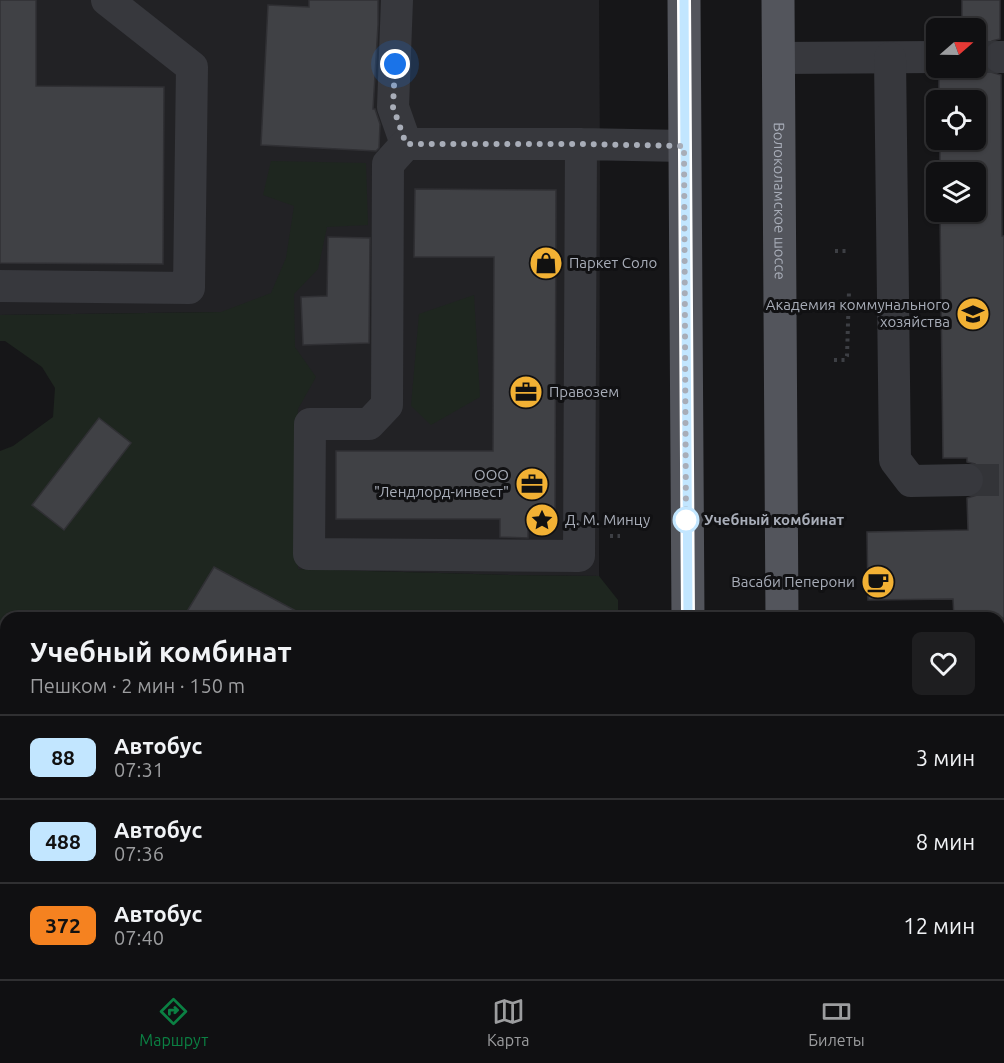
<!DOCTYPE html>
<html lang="ru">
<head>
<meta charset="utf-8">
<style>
  body { margin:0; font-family:Ubuntu,sans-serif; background:#1e1e20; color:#f1f3f6; height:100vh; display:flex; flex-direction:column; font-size:22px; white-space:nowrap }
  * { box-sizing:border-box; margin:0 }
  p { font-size:20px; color:#9c9d9f }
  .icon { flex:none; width:33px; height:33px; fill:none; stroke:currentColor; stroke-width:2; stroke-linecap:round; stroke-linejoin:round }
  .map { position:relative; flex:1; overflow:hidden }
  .drawer { position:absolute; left:0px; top:612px; width:1005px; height:368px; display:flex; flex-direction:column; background:#101012; border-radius:18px 18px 0 0; box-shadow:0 2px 4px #0004,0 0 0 2px #303032 }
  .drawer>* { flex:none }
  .badge { padding:0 12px; border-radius:9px; font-size:21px; line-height:39px }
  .needle { width:39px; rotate:70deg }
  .buttons { position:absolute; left:926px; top:18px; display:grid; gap:12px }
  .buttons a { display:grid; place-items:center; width:60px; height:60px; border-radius:9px; background:#101012; box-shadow:0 2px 4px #0004,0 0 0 2px #303032; font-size:30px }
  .you { position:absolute; width:30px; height:30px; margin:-15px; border:4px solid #fff; border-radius:50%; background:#1a73e8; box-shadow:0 0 0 9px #1a73e833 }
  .map>.badge { position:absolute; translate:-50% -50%; box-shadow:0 0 0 3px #fff }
  .round { display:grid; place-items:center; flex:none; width:63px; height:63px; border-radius:9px; background:#1e1e20 }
  .headline { display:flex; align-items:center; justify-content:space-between; height:102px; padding:0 30px }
  h1 { font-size:28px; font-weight:600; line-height:45px }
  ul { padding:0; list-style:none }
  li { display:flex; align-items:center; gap:18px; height:84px; padding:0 30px; border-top:2px solid #303032 }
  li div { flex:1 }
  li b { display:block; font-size:22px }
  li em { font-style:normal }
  li .badge { min-width:66px; font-weight:700; text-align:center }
  .tabs { display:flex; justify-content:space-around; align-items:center; height:84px; border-top:2px solid #303032; background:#101012; font-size:16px; color:#9c9d9f }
  .tabs a { display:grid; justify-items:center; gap:3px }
  .tabs .selected { color:#0b8043 }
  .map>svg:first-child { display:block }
  .built { fill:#222225 }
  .green { fill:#1e261f }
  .building { fill:#404145; stroke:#303034; stroke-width:1.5 }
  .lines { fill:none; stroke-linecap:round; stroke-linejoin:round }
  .minor-tunnel { stroke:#333438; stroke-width:32; stroke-dasharray:32 16; stroke-linecap:butt }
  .path { stroke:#3d3f44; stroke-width:4; stroke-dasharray:3 4.5; stroke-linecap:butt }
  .minor { stroke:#37383d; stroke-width:32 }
  .major { stroke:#53555c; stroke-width:33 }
  .line-casing { stroke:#fff; stroke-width:14 }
  .line { stroke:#c2e6ff; stroke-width:9 }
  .walk { stroke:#a8adb8; stroke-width:6; stroke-dasharray:0 10.8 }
  .stop-dot { fill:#fff; stroke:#c2e6ff; stroke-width:3 }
  .labels { text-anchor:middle; stroke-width:6; stroke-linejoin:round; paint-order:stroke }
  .street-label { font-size:15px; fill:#a8adb8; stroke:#111113 }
  .poi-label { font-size:15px; fill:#a8adb8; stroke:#111113; text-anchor:start }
  .stop-label { font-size:15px; font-weight:bold; fill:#a8adb8; stroke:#111113; text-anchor:start }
</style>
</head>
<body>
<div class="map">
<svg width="1004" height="979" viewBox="0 0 1004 979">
  <rect width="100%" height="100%" fill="#161618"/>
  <!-- built -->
  <g class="built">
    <path d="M0,0H599L600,168L599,576L509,575L225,567L221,312L0,315Z"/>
    <path d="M0,540L99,618H6V974H212L219,979H0Z"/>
  </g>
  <!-- green -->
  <g class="green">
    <path d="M271,161L366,163L368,225L327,227L318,269L294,294L295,347L316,377L298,409L296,473L298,569L509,575L599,576L618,600V618H99L94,614L89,618H6V650L0,651V451L13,446L53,417L55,388L42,367L5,341H0V315L221,312L271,293L286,258L294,206L263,195Z"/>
    <path d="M474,295L480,397L431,425L411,406L419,314Z"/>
    <path d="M212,974H615V979H219Z"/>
  </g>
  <!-- building -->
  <g class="building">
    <path d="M0,0H36V86L164,87L163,264L0,263Z"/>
    <path d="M309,0H378V25L373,109H375L380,124L379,148L376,151L261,145L268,5L309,7Z"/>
    <path d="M962,0H1000V39L992,41L985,48L982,58L984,65L991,72L1001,75L1002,236H1004V618H954L953,599L868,600L867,532L968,530L967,498L977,495L983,488L985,480L982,470L975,464L967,462V458H943L940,212H975V172H940V140H975V100H939V76H963L962,68H975V28H962Z"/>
    <path d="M415,189L556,190L555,520L528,519V538L500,537V519H336V451H493L494,257H414Z"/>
    <path d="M328,237L370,238L369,343L303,345L301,297L327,296Z"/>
    <path d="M99,418L131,443L64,530L32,505Z"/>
    <path d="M214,567L309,618H183Z"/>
  </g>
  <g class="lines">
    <!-- minor-tunnel -->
    <g class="minor-tunnel">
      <path d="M975,57H1000"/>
      <path d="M967,480H1004"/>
    </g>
    <!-- path -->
    <g class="path">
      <path d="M835,251H847L849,253"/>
      <path d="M834,360H845L847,356L849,291"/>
      <path d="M610,536H620"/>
    </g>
    <!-- minor -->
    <g class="minor">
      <path d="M397,0L393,107L406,144"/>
      <path d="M1000,57H1004"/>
      <path d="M779,58L936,57"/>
      <path d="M890,58L895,460L911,481L967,480"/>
      <path d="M581,144L579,556L309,554L310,424H369L387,405L388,164L406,144H581L684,146"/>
      <path d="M0,286L189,288L192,67L107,0"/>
      <path d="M999,668H1004"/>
      <path d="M0,676L6,674"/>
      <path d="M971,979V974"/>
    </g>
    <!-- major -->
    <g class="major">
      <path d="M684,0L688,618"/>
      <path id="s1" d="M778,0L782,618"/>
      <path d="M693,974V979"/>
      <path d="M787,974V979"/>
    </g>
  </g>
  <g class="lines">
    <defs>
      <path id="line" d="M684,0L688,618"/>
    </defs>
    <!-- line casing -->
    <use href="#line" class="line-casing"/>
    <!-- line -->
    <use href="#line" class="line"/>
    <!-- walk -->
    <path class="walk" d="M395,64L393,107L406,144H581L684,146L686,520"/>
  </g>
  <!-- icons -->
  <defs>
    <symbol id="shop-disc" viewBox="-11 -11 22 22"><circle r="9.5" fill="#f2b134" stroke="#111113"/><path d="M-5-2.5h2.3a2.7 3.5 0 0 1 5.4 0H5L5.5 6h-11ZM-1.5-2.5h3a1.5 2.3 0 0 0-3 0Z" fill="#111"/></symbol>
    <symbol id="university-disc" viewBox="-11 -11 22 22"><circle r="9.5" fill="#f2b134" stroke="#111113"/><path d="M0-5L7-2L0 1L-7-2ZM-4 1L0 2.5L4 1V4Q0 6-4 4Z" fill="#111"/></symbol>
    <symbol id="office-disc" viewBox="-11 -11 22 22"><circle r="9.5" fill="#f2b134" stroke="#111113"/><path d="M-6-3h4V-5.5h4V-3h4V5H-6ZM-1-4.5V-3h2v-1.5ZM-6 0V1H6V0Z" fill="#111"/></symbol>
    <symbol id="sight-disc" viewBox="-11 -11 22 22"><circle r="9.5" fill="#f2b134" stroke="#111113"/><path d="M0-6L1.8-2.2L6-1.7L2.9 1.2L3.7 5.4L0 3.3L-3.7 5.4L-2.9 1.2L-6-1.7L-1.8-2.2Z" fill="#111"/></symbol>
    <symbol id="cafe-disc" viewBox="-11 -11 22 22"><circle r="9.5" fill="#f2b134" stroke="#111113"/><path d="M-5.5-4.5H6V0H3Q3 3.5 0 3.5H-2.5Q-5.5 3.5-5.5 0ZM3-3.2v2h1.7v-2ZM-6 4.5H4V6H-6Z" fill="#111"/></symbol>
  </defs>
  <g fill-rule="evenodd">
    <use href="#shop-disc" x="527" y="244" width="38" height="38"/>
    <use href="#university-disc" x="954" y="295" width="38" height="38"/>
    <use href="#office-disc" x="507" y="373" width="38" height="38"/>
    <use href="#office-disc" x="513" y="465" width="38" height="38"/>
    <use href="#sight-disc" x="523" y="501" width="38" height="38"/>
    <use href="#cafe-disc" x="859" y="563" width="38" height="38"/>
  </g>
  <!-- markers -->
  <circle class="stop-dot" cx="686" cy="520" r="12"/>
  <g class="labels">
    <!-- street labels -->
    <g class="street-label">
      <text dy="5" stroke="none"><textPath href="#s1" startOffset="201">Волоколамское шоссе</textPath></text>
    </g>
    <!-- poi labels -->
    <g class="poi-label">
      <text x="569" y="268">Паркет Соло</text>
      <text x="950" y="310" text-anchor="end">Академия коммунального<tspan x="950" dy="17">хозяйства</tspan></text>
      <text x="549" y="397">Правозем</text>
      <text x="509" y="480" text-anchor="end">ООО<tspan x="509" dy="17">"Лендлорд-инвест"</tspan></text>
      <text x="565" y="525">Д. М. Минцу</text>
      <text x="855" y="587" text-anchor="end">Васаби Пеперони</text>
    </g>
    <!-- stop labels -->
    <g class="stop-label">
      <text x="704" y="525">Учебный комбинат</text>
    </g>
  </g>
</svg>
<div class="buttons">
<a><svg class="needle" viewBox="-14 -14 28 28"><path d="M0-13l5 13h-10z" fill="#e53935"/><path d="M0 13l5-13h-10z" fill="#9c9d9f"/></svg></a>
<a><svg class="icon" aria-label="locate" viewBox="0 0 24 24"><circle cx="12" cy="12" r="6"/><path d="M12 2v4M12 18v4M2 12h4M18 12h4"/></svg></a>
<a><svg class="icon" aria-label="layers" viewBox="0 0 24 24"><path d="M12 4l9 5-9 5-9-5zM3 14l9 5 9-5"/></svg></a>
</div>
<div class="you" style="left:395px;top:64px"></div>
<section class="drawer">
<div class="headline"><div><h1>Учебный комбинат</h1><p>Пешком · 2 мин · 150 m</p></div><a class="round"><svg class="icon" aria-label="heart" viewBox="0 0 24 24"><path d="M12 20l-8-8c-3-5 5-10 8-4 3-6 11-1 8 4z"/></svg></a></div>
<ul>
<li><span class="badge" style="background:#c2e6ff;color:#111">88</span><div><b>Автобус</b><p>07:31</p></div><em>3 мин</em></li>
<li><span class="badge" style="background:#c2e6ff;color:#111">488</span><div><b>Автобус</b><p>07:36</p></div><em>8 мин</em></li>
<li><span class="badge" style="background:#f58220;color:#111">372</span><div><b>Автобус</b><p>07:40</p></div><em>12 мин</em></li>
</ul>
</section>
</div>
<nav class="tabs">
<a class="selected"><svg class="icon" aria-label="directions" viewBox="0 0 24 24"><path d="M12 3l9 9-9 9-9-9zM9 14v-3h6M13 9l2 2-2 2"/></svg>Маршрут</a>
<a><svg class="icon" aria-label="map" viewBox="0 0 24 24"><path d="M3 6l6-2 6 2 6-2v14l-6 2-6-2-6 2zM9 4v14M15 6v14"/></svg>Карта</a>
<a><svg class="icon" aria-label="tickets" viewBox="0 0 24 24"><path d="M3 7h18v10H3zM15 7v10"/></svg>Билеты</a>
</nav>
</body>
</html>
